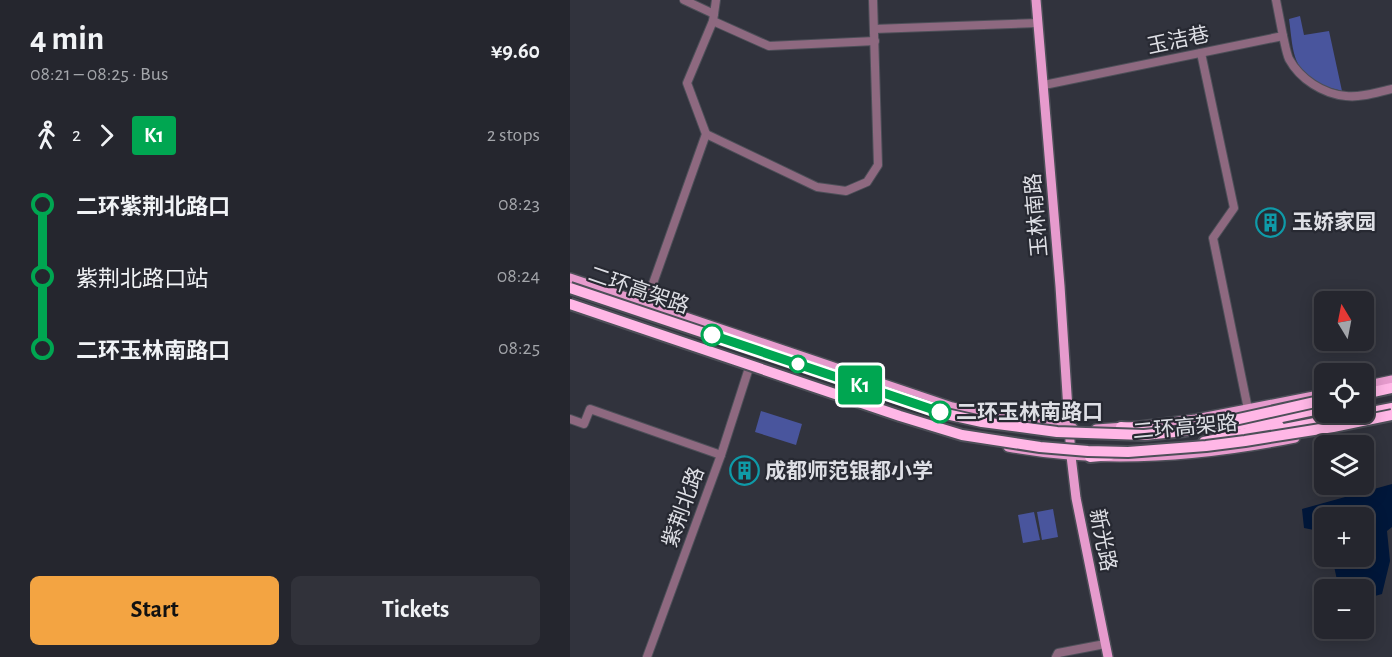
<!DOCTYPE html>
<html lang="en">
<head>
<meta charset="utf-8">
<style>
  body { margin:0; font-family:"Alegreya Sans","Noto Sans SC",sans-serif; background:#31323a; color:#f1f3f6; height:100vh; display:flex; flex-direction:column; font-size:22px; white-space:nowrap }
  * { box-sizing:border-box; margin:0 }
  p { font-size:20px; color:#a3a5aa }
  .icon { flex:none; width:33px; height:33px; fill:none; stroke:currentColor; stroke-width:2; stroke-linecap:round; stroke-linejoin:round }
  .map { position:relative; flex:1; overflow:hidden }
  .sheet { display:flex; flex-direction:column; background:#25262e; width:570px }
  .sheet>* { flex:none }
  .badge { padding:0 12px; border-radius:4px; font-size:21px; line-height:39px }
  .needle { width:39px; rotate:350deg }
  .buttons { position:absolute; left:744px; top:291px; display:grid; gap:12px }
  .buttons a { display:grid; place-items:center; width:60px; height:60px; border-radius:9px; background:#25262e; box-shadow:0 3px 15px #0003,0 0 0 2px #42434a; font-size:30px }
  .map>.badge { position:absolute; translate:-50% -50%; box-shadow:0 0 0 3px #fff }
  .legs { display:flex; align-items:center; gap:9px; height:66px; padding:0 30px; font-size:20px }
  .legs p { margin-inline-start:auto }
  .overview { display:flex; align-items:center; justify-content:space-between; height:102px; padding:0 30px }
  h1 { font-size:33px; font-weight:600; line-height:45px }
  .action { display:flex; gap:12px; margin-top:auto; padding:12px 30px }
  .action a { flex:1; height:69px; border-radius:9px; background:#f3a442; color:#111; font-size:24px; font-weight:600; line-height:69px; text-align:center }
  .action a+a { background:#31323a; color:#f1f3f6 }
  ul { padding:0 30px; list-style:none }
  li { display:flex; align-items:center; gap:21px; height:72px; font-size:22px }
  li i { display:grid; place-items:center; width:9px; height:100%; margin:0 8px; background:currentColor }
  li i::after { content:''; width:15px; height:15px; margin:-8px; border:4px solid; border-radius:50%; background:#25262e }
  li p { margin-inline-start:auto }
  li:first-child i { background:linear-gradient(#0000 50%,currentColor 0) }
  li:last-child i { background:linear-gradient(currentColor 50%,#0000 0) }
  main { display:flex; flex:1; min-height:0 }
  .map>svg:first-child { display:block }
  .green { fill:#49559d }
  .water { fill:#00173a }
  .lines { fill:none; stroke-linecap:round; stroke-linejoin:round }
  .minor-casing { stroke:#4d4f58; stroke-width:10 }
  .major-casing { stroke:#4d4f58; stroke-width:12 }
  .highway-casing { stroke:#4d4f58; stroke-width:14 }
  .minor { stroke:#8e6980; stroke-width:8 }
  .major { stroke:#e69bcd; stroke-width:9 }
  .highway { stroke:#ffb7e6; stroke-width:10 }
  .highway-bridge-casing { stroke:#4d4f58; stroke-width:14; stroke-linecap:butt }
  .highway-bridge { stroke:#ffb7e6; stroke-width:10 }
  .line-1-casing { stroke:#fff; stroke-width:14 }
  .line-1 { stroke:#00a651; stroke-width:9 }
  .stop-1-dot { fill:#fff; stroke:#00a651; stroke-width:3 }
  .labels { text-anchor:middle; stroke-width:4.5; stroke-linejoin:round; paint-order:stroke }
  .street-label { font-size:21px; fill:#dedfe5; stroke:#272932 }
  .poi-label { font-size:21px; font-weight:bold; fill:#dedfe5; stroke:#272932; text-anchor:start }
  .stop-label { font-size:21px; font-weight:bold; fill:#dedfe5; stroke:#272932; text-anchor:start }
</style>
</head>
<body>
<main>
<section class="sheet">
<div class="overview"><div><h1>4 min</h1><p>08:21 – 08:25 · Bus</p></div><b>¥9.60</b></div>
<div class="legs"><svg class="icon" aria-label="walk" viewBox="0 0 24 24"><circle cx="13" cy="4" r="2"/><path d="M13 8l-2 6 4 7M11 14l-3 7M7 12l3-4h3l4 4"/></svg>2<svg class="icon" aria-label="forward" viewBox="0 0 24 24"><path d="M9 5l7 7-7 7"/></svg><b class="badge" style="background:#00a651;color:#fff">K1</b><p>2 stops</p></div>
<ul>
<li><i style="color:#00a651"></i><b>二环紫荆北路口</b><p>08:23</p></li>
<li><i style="color:#00a651"></i><span>紫荆北路口站</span><p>08:24</p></li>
<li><i style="color:#00a651"></i><b>二环玉林南路口</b><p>08:25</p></li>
</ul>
<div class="action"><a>Start</a><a>Tickets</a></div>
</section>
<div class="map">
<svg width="822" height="657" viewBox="0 0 822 657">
  <rect width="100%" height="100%" fill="#31333d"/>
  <!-- green -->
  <g class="green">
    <path d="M730,16L734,35L759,31L772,91C765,89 756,87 749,84C721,69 723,47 719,19Z"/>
    <path d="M191,411L232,424L226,445L185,432Z"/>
    <path d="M483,509L488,537L472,540L467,512Z"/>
    <path d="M464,512L470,540L453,543L448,515Z"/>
  </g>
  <!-- water -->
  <path class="water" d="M822,484V527L817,531L820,561L812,594L794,599V590L769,589L762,557L794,556V518H754V532L734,528L732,509Z"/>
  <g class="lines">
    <defs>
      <g id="minor">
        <path d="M114,0L144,14"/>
        <path d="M143,21L199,46L305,41"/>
        <path d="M304,29L468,23"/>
        <path d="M713,36C715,44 716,52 719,59C730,79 753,94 776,96C791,98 808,92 822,89"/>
        <path d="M631,53L664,208L643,238L678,409"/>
        <path d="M474,85L713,36L706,0"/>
        <path d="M136,134L247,187L276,191L297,182L308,165L303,0"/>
        <path d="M76,303L136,134L117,83L143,21L146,0"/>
        <path d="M0,419L14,424L20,409L151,455"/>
        <path d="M77,657L151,455L179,368"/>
        <path d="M486,657L488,653L535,644"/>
      </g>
      <g id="major">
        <path d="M466,0L490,286L501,456L506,498L538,657"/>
        <path d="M0,278L382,407L433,418L503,428"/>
        <path d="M794,386L822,380"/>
        <path d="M526,429L570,426L626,419L754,394"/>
        <path d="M438,447C534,465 631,457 725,438"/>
      </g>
      <g id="highway">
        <path d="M794,394L822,388"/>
        <path d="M551,427L579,430L588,429"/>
        <path d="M655,427L702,419L754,408"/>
        <path d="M704,431L822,408"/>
        <path d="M634,442L709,426"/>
        <path d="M520,457L540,455"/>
      </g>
    </defs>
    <!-- minor casing -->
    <use href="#minor" class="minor-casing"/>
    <!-- major casing -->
    <use href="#major" class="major-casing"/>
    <!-- highway casing -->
    <use href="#highway" class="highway-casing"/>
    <!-- minor -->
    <use href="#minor" class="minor"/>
    <!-- major -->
    <use href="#major" class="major"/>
    <!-- highway -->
    <use href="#highway" class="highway"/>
    <defs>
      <g id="highway-bridge">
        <path d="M0,288L376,414L412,422L487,432L574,435L615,431L754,400"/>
        <path d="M0,304L330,416L392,435L470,447L518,451L558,452L636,446L675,441L763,427L822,415"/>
      </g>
    </defs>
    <!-- highway-bridge casing -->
    <use href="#highway-bridge" class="highway-bridge-casing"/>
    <!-- highway-bridge -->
    <use href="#highway-bridge" class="highway-bridge"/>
  </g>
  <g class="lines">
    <defs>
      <path id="line-1" d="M142,335L370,412"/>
    </defs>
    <!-- line-1 casing -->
    <use href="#line-1" class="line-1-casing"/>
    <!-- line-1 -->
    <use href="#line-1" class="line-1"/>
  </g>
  <!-- icons -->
  <defs>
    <symbol id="building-ring" viewBox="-11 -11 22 22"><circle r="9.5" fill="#272932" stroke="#0f9aa8" stroke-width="1.5"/><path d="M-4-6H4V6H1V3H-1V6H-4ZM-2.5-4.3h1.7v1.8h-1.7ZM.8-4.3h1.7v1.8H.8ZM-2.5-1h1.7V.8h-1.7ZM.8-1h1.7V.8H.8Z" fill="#0f9aa8"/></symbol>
  </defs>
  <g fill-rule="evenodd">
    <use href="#building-ring" x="684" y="206" width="33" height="33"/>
    <use href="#building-ring" x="158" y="454" width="33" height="33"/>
  </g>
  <!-- markers -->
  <g class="stop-1-dot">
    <circle cx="142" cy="335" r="10"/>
    <circle cx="228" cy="364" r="8"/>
    <circle cx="370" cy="412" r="10"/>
  </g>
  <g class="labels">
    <!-- street labels -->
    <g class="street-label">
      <text transform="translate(608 40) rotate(-12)" y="7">玉洁巷</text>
      <text transform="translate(466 215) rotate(-95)" y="7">玉林南路</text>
      <text transform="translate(69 290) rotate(19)" y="7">二环高架路</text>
      <text transform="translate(615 427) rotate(-5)" y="7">二环高架路</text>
      <text transform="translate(113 507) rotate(-70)" y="7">紫荆北路</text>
      <text transform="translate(533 540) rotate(79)" y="7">新光路</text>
    </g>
    <!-- poi labels -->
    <g class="poi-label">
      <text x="722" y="229">玉娇家园</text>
      <text x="195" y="478">成都师范银都小学</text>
    </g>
    <!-- stop labels -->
    <g class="stop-label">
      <text x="386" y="419">二环玉林南路口</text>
    </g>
  </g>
</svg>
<div class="buttons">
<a><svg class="needle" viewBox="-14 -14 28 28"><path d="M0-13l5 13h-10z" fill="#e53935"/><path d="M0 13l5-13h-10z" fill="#a3a5aa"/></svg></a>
<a><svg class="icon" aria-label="locate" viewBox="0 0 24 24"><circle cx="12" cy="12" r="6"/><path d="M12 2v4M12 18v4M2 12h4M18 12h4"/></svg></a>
<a><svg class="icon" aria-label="layers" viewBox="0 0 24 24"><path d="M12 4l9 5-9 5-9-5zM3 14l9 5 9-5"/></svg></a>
<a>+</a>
<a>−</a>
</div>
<b class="badge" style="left:290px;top:385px;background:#00a651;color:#fff">K1</b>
</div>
</main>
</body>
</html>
